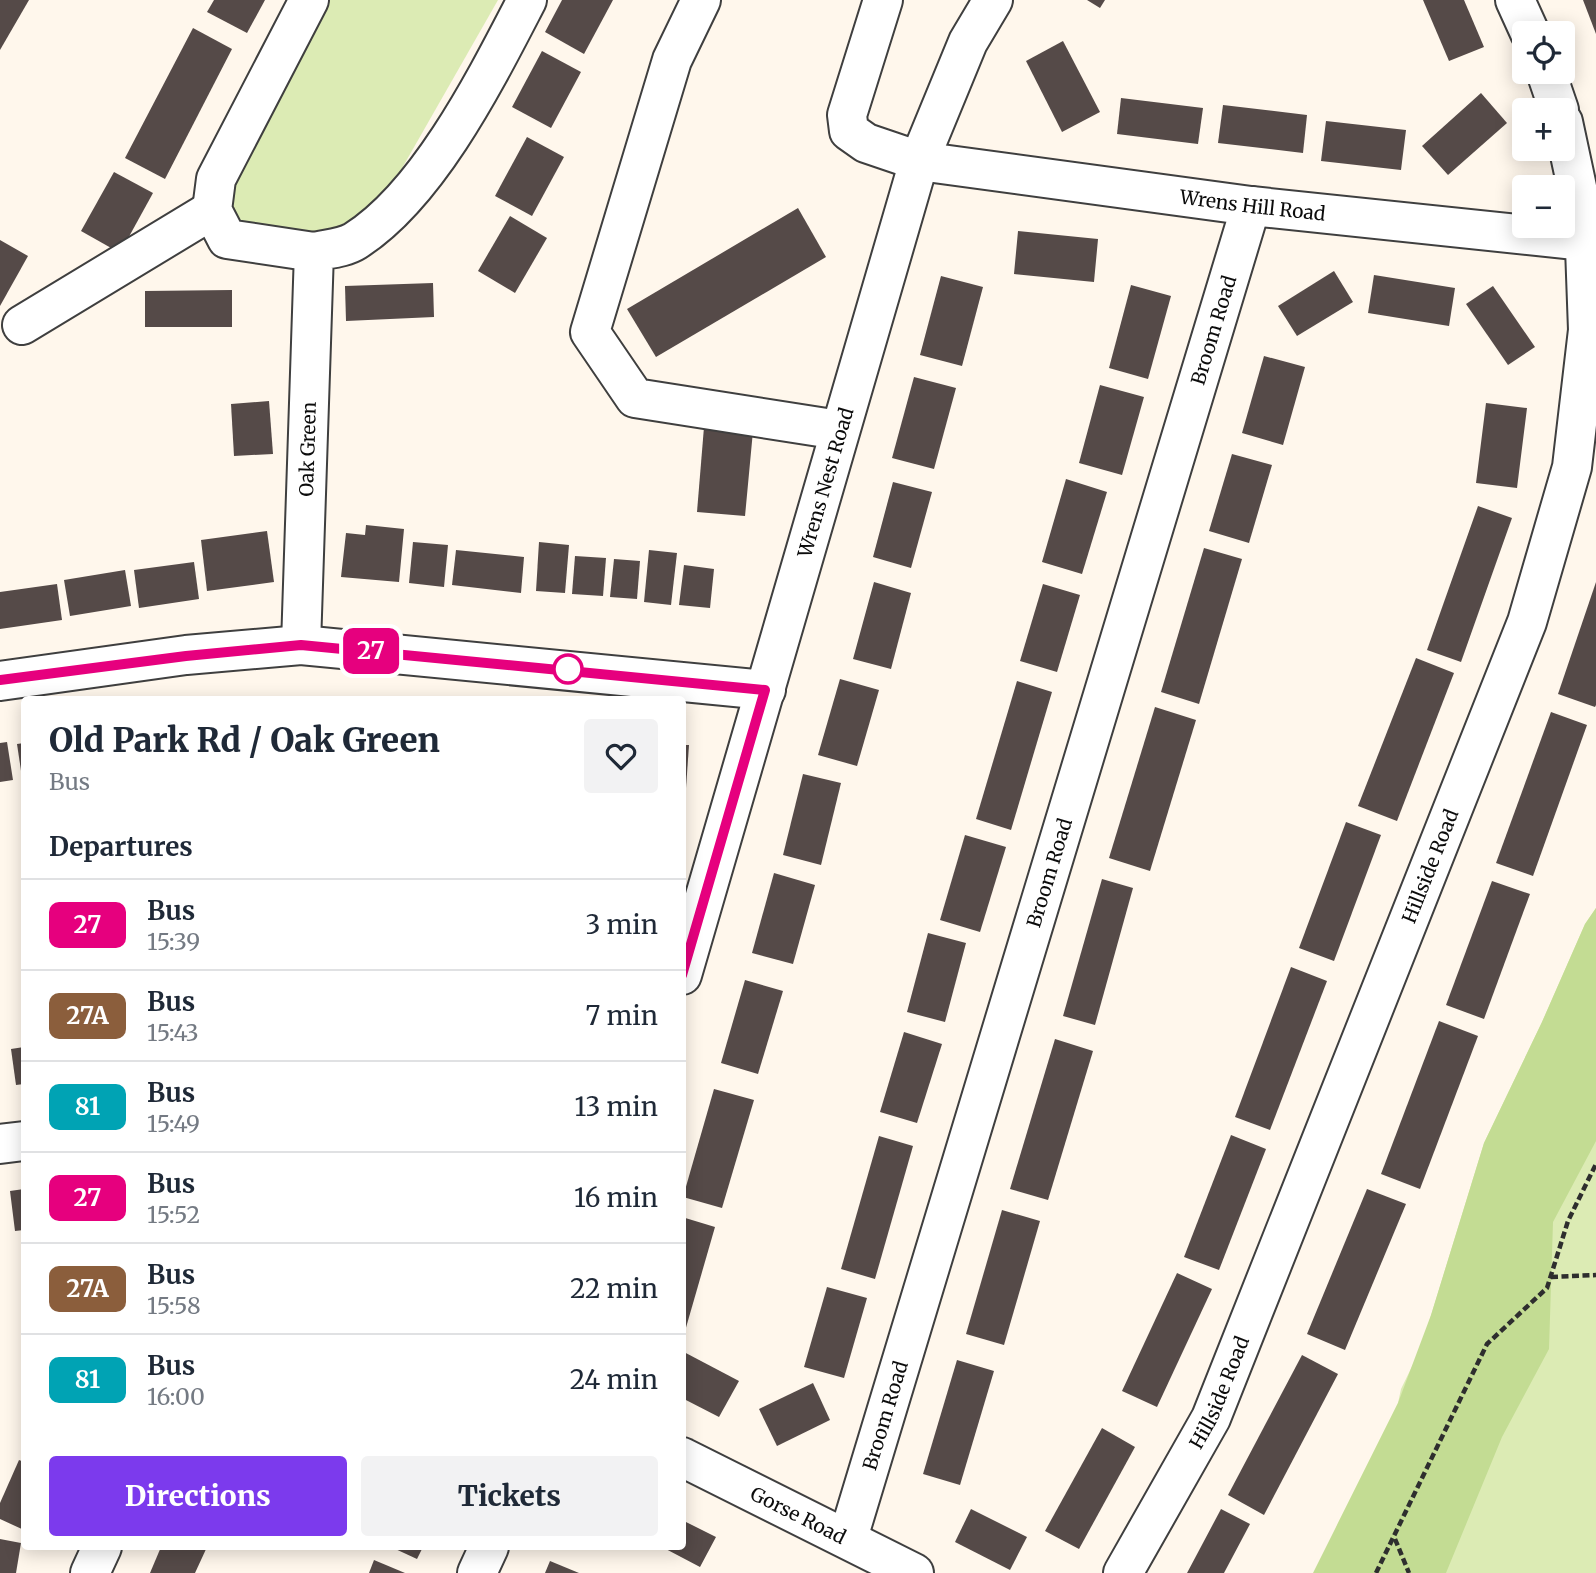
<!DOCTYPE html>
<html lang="en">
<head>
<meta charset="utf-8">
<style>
  body { margin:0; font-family:Merriweather,serif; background:#f2f2f3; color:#1f2937; height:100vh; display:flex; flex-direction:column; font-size:26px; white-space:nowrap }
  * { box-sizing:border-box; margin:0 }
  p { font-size:23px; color:#747a83 }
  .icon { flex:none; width:38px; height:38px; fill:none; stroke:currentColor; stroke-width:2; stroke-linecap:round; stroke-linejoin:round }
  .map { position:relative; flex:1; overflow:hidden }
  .details { position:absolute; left:21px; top:696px; width:665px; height:854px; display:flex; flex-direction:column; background:#fff; border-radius:7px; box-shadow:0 4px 18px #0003 }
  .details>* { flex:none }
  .badge { padding:0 14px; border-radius:10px; font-size:24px; line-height:46px }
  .controls { position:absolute; left:1512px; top:21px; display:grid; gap:14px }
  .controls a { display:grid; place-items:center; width:63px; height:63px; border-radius:7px; background:#fff; box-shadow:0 4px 18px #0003; font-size:35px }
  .map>.badge { position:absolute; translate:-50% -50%; box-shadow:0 0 0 4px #fff }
  h2 { padding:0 28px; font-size:26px; line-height:63px }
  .round { display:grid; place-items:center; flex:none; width:74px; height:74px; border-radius:7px; background:#f2f2f3 }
  .head { display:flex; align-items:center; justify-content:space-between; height:119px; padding:0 28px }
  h1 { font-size:33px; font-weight:800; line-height:52px }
  .button { display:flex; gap:14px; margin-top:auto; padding:14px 28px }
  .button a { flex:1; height:80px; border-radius:7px; background:#7c3aed; color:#fff; font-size:28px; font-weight:800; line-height:80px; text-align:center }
  .button a+a { background:#f2f2f3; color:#1f2937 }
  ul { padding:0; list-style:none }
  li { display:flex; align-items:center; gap:21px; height:91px; padding:0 28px; border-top:2px solid #e0e1e3 }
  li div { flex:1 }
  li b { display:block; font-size:26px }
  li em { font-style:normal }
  li .badge { min-width:77px; font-weight:700; text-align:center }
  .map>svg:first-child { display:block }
  .green { fill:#dcebb4 }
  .forest { fill:#c3dc93 }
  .building { fill:#554a48 }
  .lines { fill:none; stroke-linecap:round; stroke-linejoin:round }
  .minor-casing { stroke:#3f3f3f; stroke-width:42 }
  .path { stroke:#2e2e2e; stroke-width:4.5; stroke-dasharray:7 3.5; stroke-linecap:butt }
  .minor { stroke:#fff; stroke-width:38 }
  .line-casing { stroke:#fff; stroke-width:16 }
  .line { stroke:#e6007e; stroke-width:10 }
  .stop-dot { fill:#fff; stroke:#e6007e; stroke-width:3.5 }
  .labels { text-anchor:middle; stroke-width:7; stroke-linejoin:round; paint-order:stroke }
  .street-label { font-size:19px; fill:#0c0c0c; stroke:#fff }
</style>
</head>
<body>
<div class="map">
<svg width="1596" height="1573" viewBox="0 0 1596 1573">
  <rect width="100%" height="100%" fill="#fff7ec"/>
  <!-- green -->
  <g class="green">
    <path d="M320,0H498L385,198L323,240L253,234L230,216L225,190Z"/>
    <path d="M1596,908V1573H1318L1338,1523L1398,1403L1401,1389L1421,1348L1484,1143L1542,1022L1585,924Z"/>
  </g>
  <!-- forest -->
  <path class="forest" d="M1596,908V1141L1553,1222L1549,1349L1502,1437L1446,1573H1313L1398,1403L1431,1315L1484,1143L1542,1022L1585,924Z"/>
  <!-- building -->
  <g class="building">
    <path d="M0,0H29L0,50Z"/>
    <path d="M214,0H265L247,33L207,12Z"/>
    <path d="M562,0H613L584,54L545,32Z"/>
    <path d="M1087,0H1105L1100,8Z"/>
    <path d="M1423,0H1464L1484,47L1449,61Z"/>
    <path d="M1583,0H1596V34Z"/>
    <path d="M193,28L232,49L165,179L125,158Z"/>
    <path d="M1063,41L1100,112L1062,132L1026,61Z"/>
    <path d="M542,51L581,72L551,128L512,107Z"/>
    <path d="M1481,93L1507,123L1448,175L1422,146Z"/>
    <path d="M1121,98L1203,108L1198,144L1117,134Z"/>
    <path d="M1223,105L1307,115L1303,153L1218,143Z"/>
    <path d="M1326,121L1406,130L1401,170L1321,161Z"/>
    <path d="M527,137L564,157L532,216L495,196Z"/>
    <path d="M114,172L153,193L120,253L81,231Z"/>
    <path d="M798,208L826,257L656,357L627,309Z"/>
    <path d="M510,216L547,238L515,293L478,271Z"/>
    <path d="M1018,231L1098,239L1094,282L1014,274Z"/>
    <path d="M0,240L28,256L0,306Z"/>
    <path d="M1334,271L1353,302L1297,336L1278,306Z"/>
    <path d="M1374,275L1455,288L1449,326L1368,313Z"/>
    <path d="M941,276L983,287L962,366L920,355Z"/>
    <path d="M433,283L434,317L346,321L345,286Z"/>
    <path d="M1131,285L1171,296L1148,379L1109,368Z"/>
    <path d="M1493,286L1535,347L1508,365L1466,304Z"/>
    <path d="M232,290V327H145V291Z"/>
    <path d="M1264,356L1305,367L1283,445L1242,433Z"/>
    <path d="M914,377L956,388L934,469L892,458Z"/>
    <path d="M1100,385L1144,397L1122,475L1079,463Z"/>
    <path d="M269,401L273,454L234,456L231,404Z"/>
    <path d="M1486,403L1527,408L1517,488L1476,483Z"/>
    <path d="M704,427L753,431L745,516L697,512Z"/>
    <path d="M1232,454L1272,465L1249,543L1209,531Z"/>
    <path d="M1066,479L1107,492L1082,574L1042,562Z"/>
    <path d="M893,482L932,492L911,568L873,557Z"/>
    <path d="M1478,506L1512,518L1461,662L1427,650Z"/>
    <path d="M366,525L404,529L399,582L341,577L346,533L365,535Z"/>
    <path d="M267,531L274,582L207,591L201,540Z"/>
    <path d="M413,542L448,545L444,587L409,583Z"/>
    <path d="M539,542L569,545L565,593L536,591Z"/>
    <path d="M1204,548L1242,559L1199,704L1161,692Z"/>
    <path d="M456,550L524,557L521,593L452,585Z"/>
    <path d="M649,550L677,553L671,605L644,602Z"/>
    <path d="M575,556L606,558L603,596L572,594Z"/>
    <path d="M614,559L640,561L637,599L610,597Z"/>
    <path d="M194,562L199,599L139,608L134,570Z"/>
    <path d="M684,565L714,569L710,608L679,605Z"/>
    <path d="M125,570L131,606L70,616L64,580Z"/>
    <path d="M874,582L911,593L891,669L853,659Z"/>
    <path d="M1596,582V705L1595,707L1558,694Z"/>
    <path d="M57,584L62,620L0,629V592Z"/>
    <path d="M1043,584L1080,595L1057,672L1020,661Z"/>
    <path d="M1416,658L1454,673L1397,821L1358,806Z"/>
    <path d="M840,679L879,690L857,766L818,755Z"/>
    <path d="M1017,681L1052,692L1011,830L976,819Z"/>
    <path d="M1155,707L1196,720L1150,871L1109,858Z"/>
    <path d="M1551,712L1587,725L1533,876L1496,863Z"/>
    <path d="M7,742L13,780L0,782V743Z"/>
    <path d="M24,743V784H23L17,744Z"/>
    <path d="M682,745H689L686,788L682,787Z"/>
    <path d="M803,774L841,783L821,865L783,855Z"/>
    <path d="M1346,822L1381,835L1334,961L1299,948Z"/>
    <path d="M965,835L1006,847L980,932L940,920Z"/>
    <path d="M774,873L815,885L793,964L752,953Z"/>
    <path d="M1102,879L1133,888L1095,1025L1063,1016Z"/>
    <path d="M1492,881L1530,894L1484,1019L1446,1005Z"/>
    <path d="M928,933L966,943L945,1022L907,1012Z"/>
    <path d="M1291,967L1327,981L1270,1130L1235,1117Z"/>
    <path d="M745,980L783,991L758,1074L721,1063Z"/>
    <path d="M1439,1021L1478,1036L1420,1189L1381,1174Z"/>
    <path d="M904,1032L942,1044L917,1123L880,1112Z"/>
    <path d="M1055,1039L1093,1051L1048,1200L1010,1189Z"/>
    <path d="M24,1047V1084L16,1085L11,1049Z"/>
    <path d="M714,1089L754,1100L722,1208L683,1197Z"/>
    <path d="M1231,1135L1266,1149L1219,1270L1184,1257Z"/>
    <path d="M879,1136L913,1146L875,1279L841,1269Z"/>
    <path d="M24,1189V1230L15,1231L10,1191Z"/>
    <path d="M1367,1189L1406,1204L1345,1350L1307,1334Z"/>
    <path d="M1002,1210L1040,1221L1004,1345L966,1334Z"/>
    <path d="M682,1217L715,1227L683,1338H682Z"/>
    <path d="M1177,1273L1212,1289L1157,1407L1122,1391Z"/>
    <path d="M827,1287L867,1298L844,1378L804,1367Z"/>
    <path d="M682,1351L739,1381L719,1417L682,1398Z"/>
    <path d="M1302,1355L1338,1374L1264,1515L1228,1495Z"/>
    <path d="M957,1360L994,1371L960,1485L923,1474Z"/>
    <path d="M813,1383L830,1420L777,1446L759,1409Z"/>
    <path d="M1102,1428L1135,1447L1079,1549L1045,1531Z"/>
    <path d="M19,1460L24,1462V1530L0,1519V1503Z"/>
    <path d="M971,1509L1027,1537L1010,1570L955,1542Z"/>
    <path d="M1221,1509L1250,1524L1224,1573H1187Z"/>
    <path d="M682,1520L716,1537L700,1567L662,1547H682Z"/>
    <path d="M0,1539L21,1543L16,1573H0Z"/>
    <path d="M161,1547H207L195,1573H150Z"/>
    <path d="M391,1547H423L417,1559Z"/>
    <path d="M374,1560L405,1573H369Z"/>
    <path d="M550,1561L579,1573H545Z"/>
  </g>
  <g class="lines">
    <defs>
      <g id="minor">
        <path d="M309,0L216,179L212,210L227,239L314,252"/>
        <path d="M701,0L672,60L590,332L635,398L839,430"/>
        <path id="s1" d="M883,0L847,115L849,131L866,143L919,161L1251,206L1585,241"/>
        <path d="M1515,0L1530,33"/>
        <path d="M1546,72L1559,110"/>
        <path d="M22,325L212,210"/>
        <path id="s2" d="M301,645L314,252C326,249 344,248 355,241C429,194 487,77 527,0"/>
        <path d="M0,681L186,655L301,645L766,690"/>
        <path id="s3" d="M682,975L919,161L968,42L993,0"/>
        <path d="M0,1144L24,1141"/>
        <path id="s4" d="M682,1457L914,1573"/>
        <path id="s5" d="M848,1538L1251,206"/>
        <path d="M90,1573L102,1547"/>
        <path d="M477,1573L489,1547"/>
        <path id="s6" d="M1123,1573L1211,1418L1527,622L1572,467L1588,330L1584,220L1563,122"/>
      </g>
    </defs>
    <!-- minor casing -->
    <use href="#minor" class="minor-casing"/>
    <!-- path -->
    <g class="path">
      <path d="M1551,1277L1596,1275"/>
      <path d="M1395,1539L1409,1573"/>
      <path d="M1376,1573L1487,1344L1547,1288L1568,1221L1596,1164"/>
    </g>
    <!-- minor -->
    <use href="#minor" class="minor"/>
  </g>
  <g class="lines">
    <defs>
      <path id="line" d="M0,680L186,656L301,645L765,690L682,975"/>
    </defs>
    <!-- line casing -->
    <use href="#line" class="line-casing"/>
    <!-- line -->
    <use href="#line" class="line"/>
  </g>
  <!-- markers -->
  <circle class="stop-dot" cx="568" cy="669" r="14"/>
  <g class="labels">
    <!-- street labels -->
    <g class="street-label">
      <text dy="7" stroke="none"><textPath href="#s1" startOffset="550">Wrens Hill Road</textPath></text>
      <text dy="7" stroke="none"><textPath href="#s5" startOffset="1262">Broom Road</textPath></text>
      <text dy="7" stroke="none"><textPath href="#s2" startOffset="196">Oak Green</textPath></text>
      <text dy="7" stroke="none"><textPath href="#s3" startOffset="513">Wrens Nest Road</textPath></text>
      <text dy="7" stroke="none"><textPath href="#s6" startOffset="772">Hillside Road</textPath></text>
      <text dy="7" stroke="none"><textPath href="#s5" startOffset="695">Broom Road</textPath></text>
      <text dy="7" stroke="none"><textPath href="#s6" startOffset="205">Hillside Road</textPath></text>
      <text dy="7" stroke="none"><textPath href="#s5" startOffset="128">Broom Road</textPath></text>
      <text dy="7" stroke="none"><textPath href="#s4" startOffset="130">Gorse Road</textPath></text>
    </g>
  </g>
</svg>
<div class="controls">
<a><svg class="icon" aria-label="locate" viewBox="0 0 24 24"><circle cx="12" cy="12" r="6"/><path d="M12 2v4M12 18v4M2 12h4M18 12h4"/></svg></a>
<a>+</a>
<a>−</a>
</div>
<b class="badge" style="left:371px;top:651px;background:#e6007e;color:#fff">27</b>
<section class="details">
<div class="head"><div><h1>Old Park Rd / Oak Green</h1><p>Bus</p></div><a class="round"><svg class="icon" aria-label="heart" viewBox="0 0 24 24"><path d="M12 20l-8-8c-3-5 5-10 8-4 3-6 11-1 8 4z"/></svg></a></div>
<h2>Departures</h2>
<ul>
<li><span class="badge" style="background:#e6007e;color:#fff">27</span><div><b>Bus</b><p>15:39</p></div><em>3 min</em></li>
<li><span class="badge" style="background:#8b5e3c;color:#fff">27A</span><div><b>Bus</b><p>15:43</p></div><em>7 min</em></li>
<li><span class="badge" style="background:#00a3b4;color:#fff">81</span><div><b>Bus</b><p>15:49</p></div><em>13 min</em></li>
<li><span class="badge" style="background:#e6007e;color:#fff">27</span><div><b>Bus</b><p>15:52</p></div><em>16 min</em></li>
<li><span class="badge" style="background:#8b5e3c;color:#fff">27A</span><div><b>Bus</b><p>15:58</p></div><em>22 min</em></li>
<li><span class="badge" style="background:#00a3b4;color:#fff">81</span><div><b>Bus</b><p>16:00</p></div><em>24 min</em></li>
</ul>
<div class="button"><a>Directions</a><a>Tickets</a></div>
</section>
</div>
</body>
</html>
